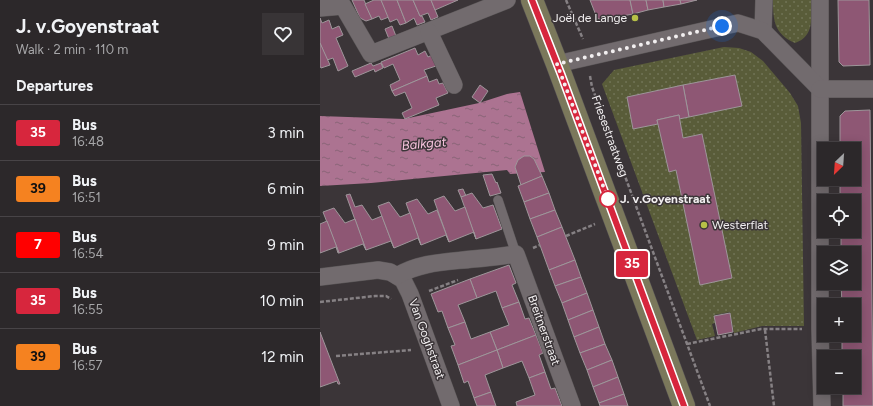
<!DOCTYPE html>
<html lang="en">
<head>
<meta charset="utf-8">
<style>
  body { margin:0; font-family:Figtree,sans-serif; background:#383436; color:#f1f3f6; height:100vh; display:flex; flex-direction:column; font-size:15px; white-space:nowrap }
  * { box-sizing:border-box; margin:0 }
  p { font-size:13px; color:#a6a6a8 }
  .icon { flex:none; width:22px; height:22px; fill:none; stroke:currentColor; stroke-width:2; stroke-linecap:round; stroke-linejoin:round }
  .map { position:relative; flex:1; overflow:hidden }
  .details { display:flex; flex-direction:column; background:#2c282a; width:320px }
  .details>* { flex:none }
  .badge { padding:0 8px; border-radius:3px; font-size:14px; line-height:26px }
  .needle { width:26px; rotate:205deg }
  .fabs { position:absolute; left:497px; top:142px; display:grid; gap:8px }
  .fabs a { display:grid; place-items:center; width:44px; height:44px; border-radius:0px; background:#2c282a; box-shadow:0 2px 10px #0003,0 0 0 1px #484447; font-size:20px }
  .you { position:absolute; width:20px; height:20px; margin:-10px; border:3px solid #fff; border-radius:50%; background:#1a73e8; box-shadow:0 0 0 6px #1a73e833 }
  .map>.badge { position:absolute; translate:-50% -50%; box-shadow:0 0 0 2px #fff }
  h2 { padding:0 16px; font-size:15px; line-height:36px }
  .round { display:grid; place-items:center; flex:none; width:42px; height:42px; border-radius:0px; background:#383436 }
  .overview { display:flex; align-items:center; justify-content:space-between; height:68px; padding:0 16px }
  h1 { font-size:19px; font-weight:700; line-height:30px }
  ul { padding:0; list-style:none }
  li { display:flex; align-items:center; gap:12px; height:56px; padding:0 16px; border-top:1px solid #484447 }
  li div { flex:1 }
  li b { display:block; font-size:15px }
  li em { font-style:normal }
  li .badge { min-width:44px; font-weight:700; text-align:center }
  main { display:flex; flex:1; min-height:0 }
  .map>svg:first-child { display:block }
  .grass { fill:url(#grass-dots); fill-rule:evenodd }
  .water { fill:url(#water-ripples) }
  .building { fill:#8e5774; stroke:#9e969a }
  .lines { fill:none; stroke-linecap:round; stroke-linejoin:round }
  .service-casing { stroke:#585455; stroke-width:10 }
  .minor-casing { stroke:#585455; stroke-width:18 }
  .secondary-casing { stroke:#585455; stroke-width:23 }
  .path { stroke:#868184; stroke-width:2.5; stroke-dasharray:4 2; stroke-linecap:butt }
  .service { stroke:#726b6e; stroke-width:9 }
  .minor { stroke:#726b6e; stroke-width:17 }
  .secondary { stroke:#7b785b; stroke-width:22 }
  .line-casing { stroke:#fff; stroke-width:9 }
  .line { stroke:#d7263d; stroke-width:6 }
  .walk { stroke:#f2eff0; stroke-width:4; stroke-dasharray:0 7.2 }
  .poi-dot { fill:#b7c147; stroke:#3b3538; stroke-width:1.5 }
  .stop-dot { fill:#fff; stroke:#d7263d; stroke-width:2 }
  .labels { text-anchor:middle; stroke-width:3; stroke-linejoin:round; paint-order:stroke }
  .poi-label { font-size:12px; fill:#f2eff0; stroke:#3b3538; text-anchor:end }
  .street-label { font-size:12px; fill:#f2eff0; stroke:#3b3538 }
  .stop-label { font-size:12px; font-weight:bold; fill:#f2eff0; stroke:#3b3538; text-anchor:start }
  .water-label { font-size:13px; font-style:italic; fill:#f7c3dd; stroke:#3b3538 }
</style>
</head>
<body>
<main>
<section class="details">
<div class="overview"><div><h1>J. v.Goyenstraat</h1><p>Walk · 2 min · 110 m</p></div><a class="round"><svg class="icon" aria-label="heart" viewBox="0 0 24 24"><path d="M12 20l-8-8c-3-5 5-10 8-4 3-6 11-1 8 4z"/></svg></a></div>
<h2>Departures</h2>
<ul>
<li><span class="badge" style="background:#d7263d;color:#fff">35</span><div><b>Bus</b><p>16:48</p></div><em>3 min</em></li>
<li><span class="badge" style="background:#f58220;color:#111">39</span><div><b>Bus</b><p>16:51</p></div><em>6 min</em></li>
<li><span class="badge" style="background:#f00;color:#fff">7</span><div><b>Bus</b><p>16:54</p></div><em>9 min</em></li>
<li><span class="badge" style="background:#d7263d;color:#fff">35</span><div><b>Bus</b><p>16:55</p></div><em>10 min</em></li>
<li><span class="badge" style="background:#f58220;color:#111">39</span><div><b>Bus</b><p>16:57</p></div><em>12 min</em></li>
</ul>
</section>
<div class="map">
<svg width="553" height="406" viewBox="0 0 553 406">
  <defs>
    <pattern id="grass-dots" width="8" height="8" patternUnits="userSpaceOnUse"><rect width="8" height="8" fill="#595c39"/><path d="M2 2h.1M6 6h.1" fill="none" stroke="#717456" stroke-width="1.8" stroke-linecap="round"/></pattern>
    <pattern id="water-ripples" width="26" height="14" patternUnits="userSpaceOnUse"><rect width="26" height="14" fill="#ac7391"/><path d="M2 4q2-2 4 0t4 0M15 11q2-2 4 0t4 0" fill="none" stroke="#896477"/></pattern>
  </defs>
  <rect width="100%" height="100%" fill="#3b3538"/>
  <!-- grass -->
  <g class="grass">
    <path d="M453,0H491C491,18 495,36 475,43C454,34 453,20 453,0Z"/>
    <path d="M404,47L419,48L431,52L443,61L470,93L478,106L481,123L484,326H442L414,333L410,312L394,315L395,323L392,324L395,336L377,340L282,84L294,70ZM415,75L421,106L359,119L363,138L382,134L411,278L380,285L356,170L349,172L338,124L313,128L307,97Z"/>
  </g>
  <!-- water -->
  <path class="water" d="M200,92L225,172L190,174L187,170L51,183L0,186V116L84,119L159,103L187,94Z"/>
  <!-- building -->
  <g class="building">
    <path d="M32,0H44L52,19L46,21L40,18Z"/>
    <path d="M54,0H61L69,17L61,20L59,16L52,19L45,4Z"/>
    <path d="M61,0H77L86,23L80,25L77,19L70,22Z"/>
    <path d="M77,0H93L100,16H102L105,22L97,25L94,18L86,23Z"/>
    <path d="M93,0H111L118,17L111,20L108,13L100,16Z"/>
    <path d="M111,0H138L115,10Z"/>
    <path d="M270,0H310L313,14L281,20L277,18Z"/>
    <path d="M310,0H326L328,10L313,14Z"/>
    <path d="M326,0H343L344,7L328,10Z"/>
    <path d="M343,0H360L361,4L344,7Z"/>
    <path d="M360,0H377L361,4Z"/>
    <path d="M518,0H549L550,65L523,66L519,62Z"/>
    <path d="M0,18L2,23L9,20L12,29L19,26L23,35L16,38L28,66L18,71L13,58L7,60L0,43Z"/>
    <path d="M72,26L76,36L69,39L65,29Z"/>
    <path d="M0,43L10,65L1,68L0,66Z"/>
    <path d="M95,48L98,55L105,51L108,57L112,55L116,66L104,70L107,76L72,91L70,85L80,80L73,64L64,68L61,62Z"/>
    <path d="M51,63L53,66L61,63L63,68L55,72L54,69L35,77L32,71Z"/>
    <path d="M415,75L422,106L369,117L363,85Z"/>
    <path d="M107,76L109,82L117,79L119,84L123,83L128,93L116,98L119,105L85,119L82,113L92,108L85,92L75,96L72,91Z"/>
    <path d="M160,85L168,91L160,103L152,97Z"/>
    <path d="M363,85L369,117L359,119V115L337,120L338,124L313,129L307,97Z"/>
    <path d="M550,110L553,406H523V387H534V357H522V335H534V305H522L521,283H534V253H521V231H534V201H520V179H534V149H520V116L525,111Z"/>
    <path d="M359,115L363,138L382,134L412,278L380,285L356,170L349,172L337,120Z"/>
    <path d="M204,156H210L214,159L222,176L201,185L195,167L198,160Z"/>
    <path d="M172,174L176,183L177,182L181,193L170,196L163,175Z"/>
    <path d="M222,176L229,193L204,202L198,186Z"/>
    <path d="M143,189L146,196L141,197L138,190Z"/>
    <path d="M152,193L163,208L173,205L182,229L156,239L141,197Z"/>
    <path d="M229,193L235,210L210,219L204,202Z"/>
    <path d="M30,194L35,207L42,205L52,220L62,216L74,248L71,241L46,250L26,195Z"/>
    <path d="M124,196L135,211L145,207L156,239L154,232L129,242L114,200Z"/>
    <path d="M97,199L108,214L117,210L129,242L126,235L101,245L86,203Z"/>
    <path d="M69,202L80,217L90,213L101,245L98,238L74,248L58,206Z"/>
    <path d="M14,208L25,223L35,219L46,250L43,244L19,253L3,212Z"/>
    <path d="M235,210L242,227L217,237L210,219Z"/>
    <path d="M7,221L19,253H18L16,247L0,253V224Z"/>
    <path d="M242,227L255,260L229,270L217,237Z"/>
    <path d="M255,260L261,277L235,286L229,270Z"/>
    <path d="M189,265L196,283L192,285L199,302L182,308L176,291L157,298L150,279Z"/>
    <path d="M261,277L267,293L242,303L235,286Z"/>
    <path d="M150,279L157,298L138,305L145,322L128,328L122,311L118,312L111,294Z"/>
    <path d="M267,293L273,310L248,320L242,303Z"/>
    <path d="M199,302L205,319L209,318L216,335L177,350L170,332L189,325L182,308Z"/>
    <path d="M273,310L279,327L254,337L248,320Z"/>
    <path d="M410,313L413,332L398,335L394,316Z"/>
    <path d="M145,322L151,339L170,332L177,350L138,365L131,346L135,345L128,328Z"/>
    <path d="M279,327L285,344L260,353L254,337Z"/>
    <path d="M0,332L20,384H18L17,381L0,387Z"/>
    <path d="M216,335L223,353L219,355L225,372L209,378L202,361L183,368L177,350Z"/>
    <path d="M285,344L292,360L267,370L260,353Z"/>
    <path d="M177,350L183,368L165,375L171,392L154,398L148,381L144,383L138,365Z"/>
    <path d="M292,360L298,377L273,387L267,370Z"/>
    <path d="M225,372L231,389L235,388L242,406H197L196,402L215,395L209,378Z"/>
    <path d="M298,377L304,394L279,403L273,387Z"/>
    <path d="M171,392L176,406H157L154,398Z"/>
    <path d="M304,394L308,406H280L279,403Z"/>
  </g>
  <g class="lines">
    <defs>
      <path id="service" d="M178,200L196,254"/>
      <g id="minor">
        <path d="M500,0V329L502,406"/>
        <path d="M0,8L23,6L51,54L187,0"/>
        <path d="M443,31L444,0"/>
        <path d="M109,32L134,85"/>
        <path d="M237,64L418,23L443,31L500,89"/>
        <path d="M500,89H553"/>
        <path d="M77,276L83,280L90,294L131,406"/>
        <path d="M0,277L58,270L70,272L77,276C100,262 127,262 153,259C167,258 182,256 196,254L252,406"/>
      </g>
      <path id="secondary" d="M212,0L237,64L364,406"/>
    </defs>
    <!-- service casing -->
    <use href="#service" class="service-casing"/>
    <!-- minor casing -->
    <use href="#minor" class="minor-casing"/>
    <!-- secondary casing -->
    <use href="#secondary" class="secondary-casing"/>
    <!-- path -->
    <g class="path">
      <path d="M246,0L263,39"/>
      <path d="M270,76L272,87L390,406"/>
      <path d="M246,236L275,224"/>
      <path d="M213,248L220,245"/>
      <path d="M109,291L138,280"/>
      <path d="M0,302L55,296H66L71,299"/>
      <path d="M445,330L454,406"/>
      <path d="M367,344L441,329H482"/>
      <path d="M16,356L91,350"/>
    </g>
    <!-- service -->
    <use href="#service" class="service"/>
    <!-- minor -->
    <use href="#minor" class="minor"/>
    <!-- secondary -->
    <use href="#secondary" class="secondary"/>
  </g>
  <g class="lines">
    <defs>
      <path id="line" d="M212,0L241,74L364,406"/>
    </defs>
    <!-- line casing -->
    <use href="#line" class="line-casing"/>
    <!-- line -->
    <use href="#line" class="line"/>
    <!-- walk -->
    <path class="walk" d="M288,199L237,64L402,26"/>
  </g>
  <!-- markers -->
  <g class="poi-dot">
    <circle cx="315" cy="18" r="4"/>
    <circle cx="384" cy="225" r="4"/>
  </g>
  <circle class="stop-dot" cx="288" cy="199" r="8"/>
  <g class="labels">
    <!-- poi labels -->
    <g class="poi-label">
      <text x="307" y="22">Joël de Lange</text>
      <text x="392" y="229" text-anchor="start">Westerflat</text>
    </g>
    <!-- street labels -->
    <g class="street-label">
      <text transform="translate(290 136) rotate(70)" y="4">Friesestraatweg</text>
      <text transform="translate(224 330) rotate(70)" y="4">Breitnerstraat</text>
      <text transform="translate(107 339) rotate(70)" y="4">Van Goghstraat</text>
    </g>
    <!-- stop labels -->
    <g class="stop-label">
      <text x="300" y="203">J. v.Goyenstraat</text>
    </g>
    <!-- water labels -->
    <g class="water-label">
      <text transform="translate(104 143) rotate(-5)" y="5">Balkgat</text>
    </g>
  </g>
</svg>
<div class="fabs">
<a><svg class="needle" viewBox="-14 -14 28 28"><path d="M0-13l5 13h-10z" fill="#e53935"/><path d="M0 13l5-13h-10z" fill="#a6a6a8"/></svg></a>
<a><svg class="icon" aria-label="locate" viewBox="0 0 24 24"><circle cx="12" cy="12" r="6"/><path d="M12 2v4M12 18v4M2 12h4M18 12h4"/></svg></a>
<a><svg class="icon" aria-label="layers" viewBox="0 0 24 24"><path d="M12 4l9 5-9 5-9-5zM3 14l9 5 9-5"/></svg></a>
<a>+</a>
<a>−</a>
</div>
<div class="you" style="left:402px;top:26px"></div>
<b class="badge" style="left:312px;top:264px;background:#d7263d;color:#fff">35</b>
</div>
</main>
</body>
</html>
